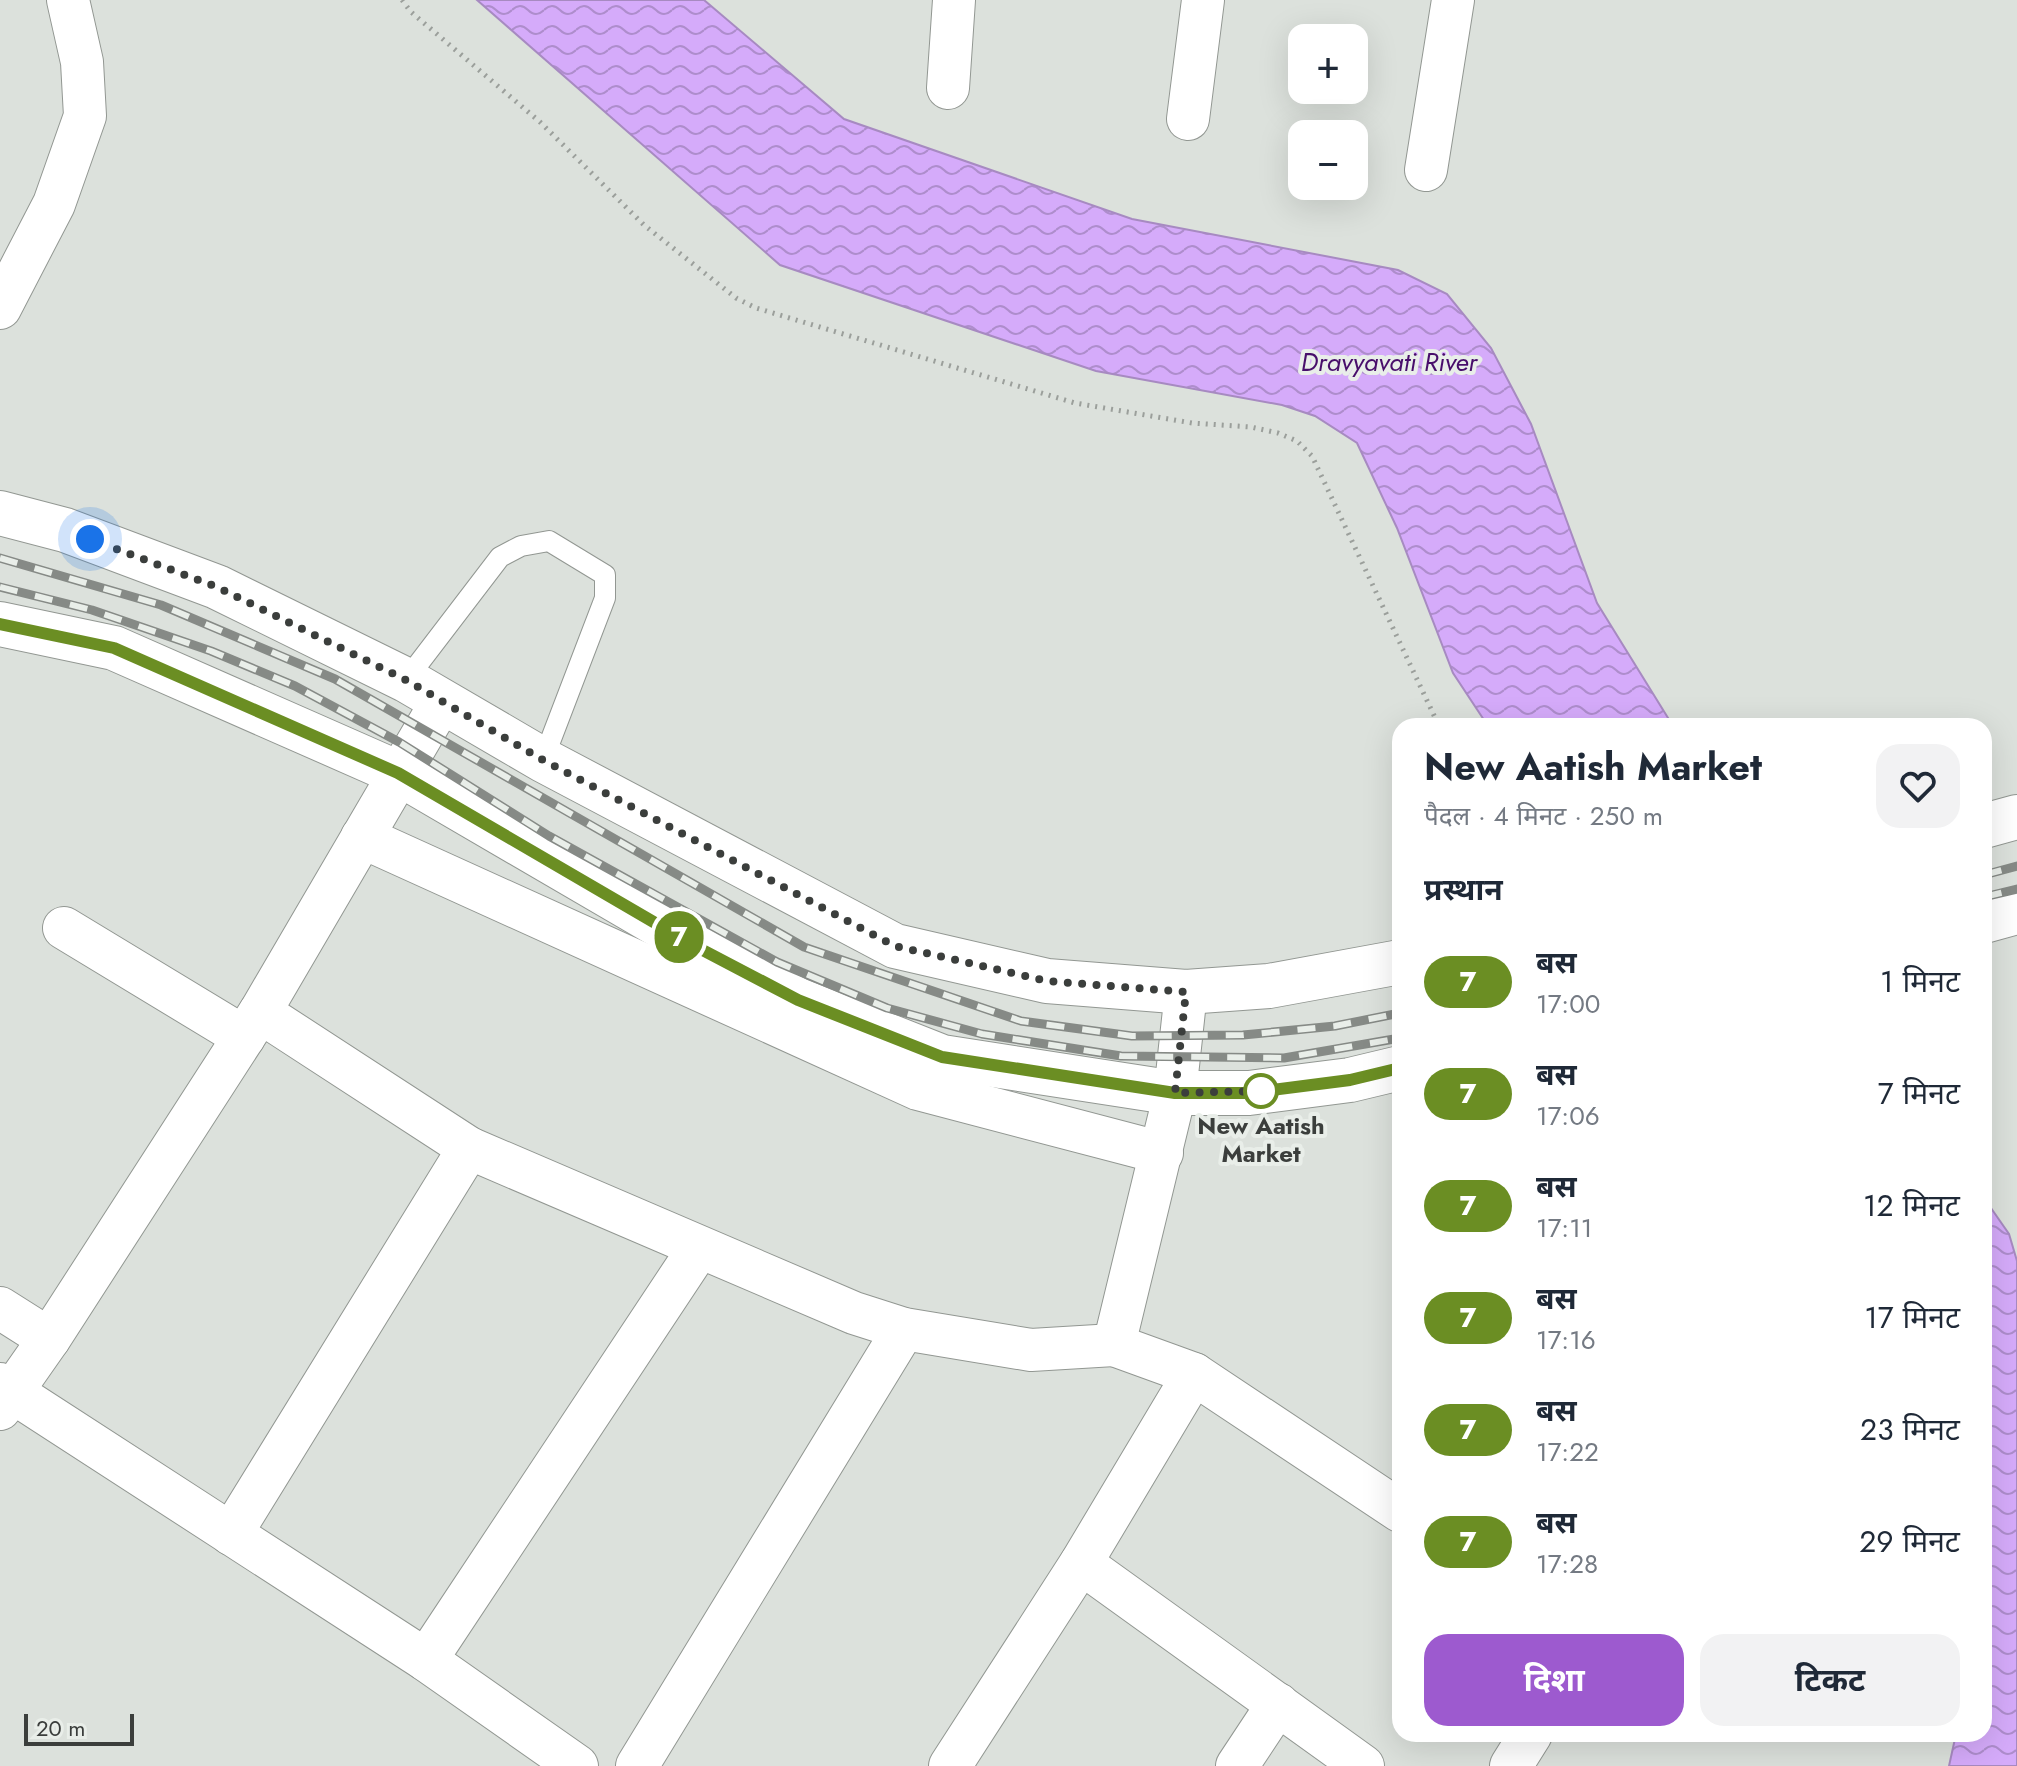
<!DOCTYPE html>
<html lang="hi">
<head>
<meta charset="utf-8">
<style>
  body { margin:0; font-family:Jost,"Noto Sans Devanagari",sans-serif; background:#f2f2f3; color:#1f2937; height:100vh; display:flex; flex-direction:column; font-size:30px; white-space:nowrap }
  * { box-sizing:border-box; margin:0 }
  p { font-size:26px; color:#747a83 }
  .icon { flex:none; width:44px; height:44px; fill:none; stroke:currentColor; stroke-width:2; stroke-linecap:round; stroke-linejoin:round }
  .map { position:relative; flex:1; overflow:hidden }
  .panel { position:absolute; left:1392px; top:718px; width:600px; height:1024px; display:flex; flex-direction:column; background:#fff; border-radius:24px; box-shadow:0 8px 32px #0002 }
  .panel>* { flex:none }
  .badge { padding:0 16px; border-radius:26px; font-size:28px; line-height:52px }
  .tools { position:absolute; left:1288px; top:24px; display:grid; gap:16px }
  .tools a { display:grid; place-items:center; width:80px; height:80px; border-radius:16px; background:#fff; box-shadow:0 8px 32px #0002; font-size:40px }
  .scale { position:absolute; left:24px; bottom:20px; width:110px; box-sizing:border-box; padding-left:8px; border:4px solid #3b3e3c; border-top:0; font-size:22px; line-height:28px; white-space:nowrap; color:#3b3e3c; -webkit-text-stroke:6px #e9eee9; paint-order:stroke }
  .you { position:absolute; width:40px; height:40px; margin:-20px; border:6px solid #fff; border-radius:50%; background:#1a73e8; box-shadow:0 0 0 12px #1a73e833 }
  .map>.badge { position:absolute; translate:-50% -50%; box-shadow:0 0 0 4px #fff }
  h2 { padding:0 32px; font-size:30px; line-height:72px }
  .round { display:grid; place-items:center; flex:none; width:84px; height:84px; border-radius:24px; background:#f2f2f3 }
  .overview { display:flex; align-items:center; justify-content:space-between; height:136px; padding:0 32px }
  h1 { font-size:38px; font-weight:700; line-height:60px }
  .button { display:flex; gap:16px; margin-top:auto; padding:16px 32px }
  .button a { flex:1; height:92px; border-radius:24px; background:#9d5acf; color:#fff; font-size:32px; font-weight:700; line-height:92px; text-align:center }
  .button a+a { background:#f2f2f3; color:#1f2937 }
  ul { padding:0; list-style:none }
  li { display:flex; align-items:center; gap:24px; height:112px; padding:0 32px }
  li div { flex:1 }
  li b { display:block; font-size:30px }
  li em { font-style:normal }
  li .badge { min-width:88px; font-weight:700; text-align:center }
  .map>svg:first-child { display:block }
  .water { fill:url(#water-waves); stroke:#a78ac1; stroke-width:2 }
  .lines { fill:none; stroke-linecap:round; stroke-linejoin:round }
  .lane-casing { stroke:#929792; stroke-width:22 }
  .street-casing { stroke:#929792; stroke-width:44 }
  .primary-casing { stroke:#929792; stroke-width:46 }
  .path { stroke:#9b9f9b; stroke-width:5; stroke-dasharray:2 6; stroke-linecap:butt }
  .lane { stroke:#fff; stroke-width:20 }
  .street { stroke:#fff; stroke-width:42 }
  .primary { stroke:#fff; stroke-width:44 }
  .rail-casing { stroke:#868a86; stroke-width:9 }
  .rail { stroke:#e9eee9; stroke-width:6; stroke-dasharray:18; stroke-linecap:butt }
  .line-casing { stroke:#fff; stroke-width:18 }
  .line { stroke:#6b8e23; stroke-width:12 }
  .walk { stroke:#3b3e3c; stroke-width:8; stroke-dasharray:0 14.4 }
  .stop-dot { fill:#fff; stroke:#6b8e23; stroke-width:4 }
  .labels { text-anchor:middle; stroke-width:8; stroke-linejoin:round; paint-order:stroke }
  .stop-label { font-size:24px; font-weight:bold; fill:#3b3e3c; stroke:#e9eee9 }
  .water-label { font-size:26px; font-style:italic; fill:#480e6b; stroke:#e9eee9 }
</style>
</head>
<body>
<div class="map">
<svg width="2017" height="1766" viewBox="0 0 2017 1766">
  <defs>
    <pattern id="water-waves" width="16" height="10" patternUnits="userSpaceOnUse" patternTransform="scale(2)"><rect width="16" height="10" fill="#d5abfa"/><path d="M0 5q4-4 8 0t8 0" fill="none" stroke="#ae8dcc"/></pattern>
  </defs>
  <rect width="100%" height="100%" fill="#dce1dc"/>
  <!-- water -->
  <g class="water">
    <path d="M477,0H704L844,119L1132,219L1398,270L1447,294L1491,348L1531,424L1597,603L1673,726H1488L1453,673L1397,528L1357,443L1315,416L1282,405L1096,371L780,265Z"/>
    <path d="M1984,1198L2009,1234L2017,1261V1766H1949L1956,1734H1984Z"/>
  </g>
  <g class="lines">
    <defs>
      <path id="lane" d="M406,680L500,557L521,546L549,541L605,575V598L543,760"/>
      <g id="street">
        <path d="M948,88L954,0"/>
        <path d="M1188,119L1203,0"/>
        <path d="M1426,170L1453,0"/>
        <path d="M0,308L54,204L85,116L82,62L68,0"/>
        <path d="M362,837L918,1089L1162,1153"/>
        <path d="M64,928L244,1037"/>
        <path d="M260,1012L469,1148L854,1313L904,1329L1031,1350L1114,1345"/>
        <path d="M0,1308L49,1339"/>
        <path d="M1194,1374L1400,1511"/>
        <path d="M0,1384L426,1660L577,1766"/>
        <path d="M0,1409L49,1339L260,1012L442,701"/>
        <path d="M231,1534L469,1148"/>
        <path d="M1081,1563L1363,1766"/>
        <path d="M426,1660L699,1248"/>
        <path d="M637,1766L904,1329"/>
        <path d="M950,1766L1081,1563L1194,1374L1114,1345L1175,1093L1186,992"/>
        <path d="M1237,1766L1278,1704"/>
        <path d="M1511,1766L1531,1734"/>
      </g>
      <g id="primary">
        <path d="M0,513L65,530L217,587L406,680L543,760L895,946L1047,981L1186,992L1269,986L1400,962"/>
        <path d="M0,624L114,648L398,773L693,945L798,1000L942,1057L1175,1093H1249L1350,1080L1400,1068"/>
        <path d="M1984,826L2017,817"/>
        <path d="M1984,921L2017,912"/>
      </g>
    </defs>
    <!-- lane casing -->
    <use href="#lane" class="lane-casing"/>
    <!-- street casing -->
    <use href="#street" class="street-casing"/>
    <!-- primary casing -->
    <use href="#primary" class="primary-casing"/>
    <!-- path -->
    <path class="path" d="M402,0L411,12L540,122L644,225L736,298L756,308L1075,403L1192,423L1251,427L1278,433L1297,441L1312,456L1439,726"/>
    <!-- lane -->
    <use href="#lane" class="lane"/>
    <!-- street -->
    <use href="#street" class="street"/>
    <!-- primary -->
    <use href="#primary" class="primary"/>
    <defs>
      <g id="rail">
        <path d="M0,558L161,605L335,679L804,947L1021,1021L1132,1036L1243,1035L1335,1026L1400,1013"/>
        <path d="M0,587L92,610L211,651L295,686L399,742L549,836L777,962L887,1008L982,1034L1121,1056L1284,1058L1400,1038"/>
        <path d="M1984,875L2017,866"/>
        <path d="M1984,897L2017,889"/>
      </g>
    </defs>
    <!-- rail casing -->
    <use href="#rail" class="rail-casing"/>
    <!-- rail -->
    <use href="#rail" class="rail"/>
  </g>
  <g class="lines">
    <defs>
      <path id="line" d="M0,624L114,648L398,773L693,945L798,1000L942,1057L1175,1093H1249L1350,1080L1400,1068"/>
    </defs>
    <!-- line casing -->
    <use href="#line" class="line-casing"/>
    <!-- line -->
    <use href="#line" class="line"/>
    <!-- walk -->
    <path class="walk" d="M90,539L217,587L406,680L543,760L895,946L1047,981L1186,992L1175,1093L1261,1091"/>
  </g>
  <!-- markers -->
  <circle class="stop-dot" cx="1261" cy="1091" r="16"/>
  <g class="labels">
    <!-- stop labels -->
    <g class="stop-label">
      <text x="1261" y="1134">New Aatish<tspan x="1261" dy="28">Market</tspan></text>
    </g>
    <!-- water labels -->
    <g class="water-label">
      <text x="1389" y="371">Dravyavati River</text>
    </g>
  </g>
</svg>
<div class="tools">
<a>+</a>
<a>−</a>
</div>
<div class="scale">20 m</div>
<div class="you" style="left:90px;top:539px"></div>
<b class="badge" style="left:679px;top:937px;background:#6b8e23;color:#fff">7</b>
<section class="panel">
<div class="overview"><div><h1>New Aatish Market</h1><p>पैदल · 4 मिनट · 250 m</p></div><a class="round"><svg class="icon" aria-label="heart" viewBox="0 0 24 24"><path d="M12 20l-8-8c-3-5 5-10 8-4 3-6 11-1 8 4z"/></svg></a></div>
<h2>प्रस्थान</h2>
<ul>
<li><span class="badge" style="background:#6b8e23;color:#fff">7</span><div><b>बस</b><p>17:00</p></div><em>1 मिनट</em></li>
<li><span class="badge" style="background:#6b8e23;color:#fff">7</span><div><b>बस</b><p>17:06</p></div><em>7 मिनट</em></li>
<li><span class="badge" style="background:#6b8e23;color:#fff">7</span><div><b>बस</b><p>17:11</p></div><em>12 मिनट</em></li>
<li><span class="badge" style="background:#6b8e23;color:#fff">7</span><div><b>बस</b><p>17:16</p></div><em>17 मिनट</em></li>
<li><span class="badge" style="background:#6b8e23;color:#fff">7</span><div><b>बस</b><p>17:22</p></div><em>23 मिनट</em></li>
<li><span class="badge" style="background:#6b8e23;color:#fff">7</span><div><b>बस</b><p>17:28</p></div><em>29 मिनट</em></li>
</ul>
<div class="button"><a>दिशा</a><a>टिकट</a></div>
</section>
</div>
</body>
</html>
